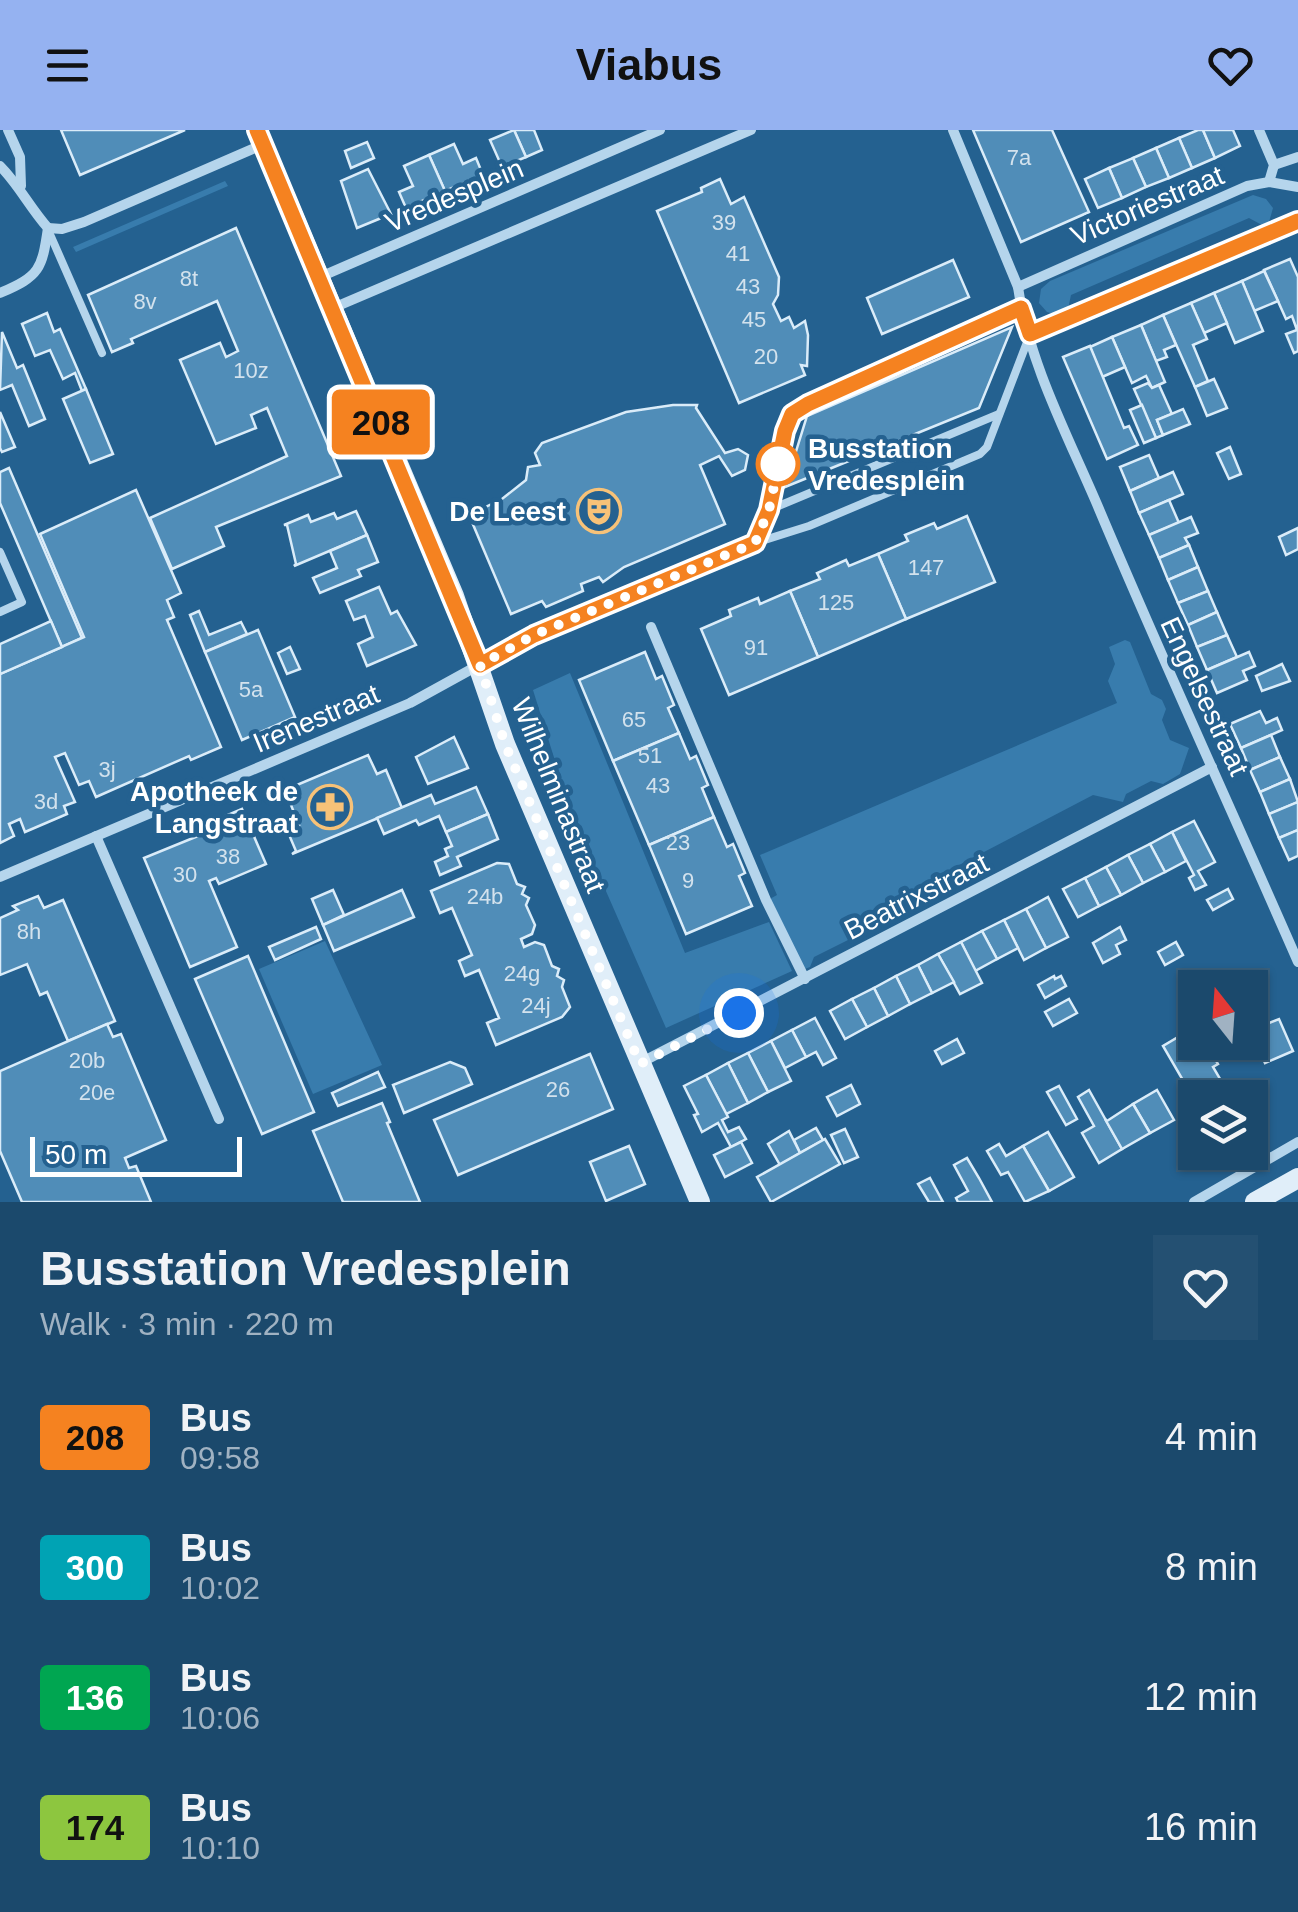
<!DOCTYPE html>
<html lang="en">
<head>
<meta charset="utf-8">
<style>
  body { margin:0; font-family:Helvetica,sans-serif; background:#245072; color:#f1f3f6; height:100vh; display:flex; flex-direction:column; font-size:38px; white-space:nowrap }
  * { box-sizing:border-box; margin:0 }
  p { font-size:32px; color:#a0b2c2 }
  .icon { flex:none; width:55px; height:55px; fill:none; stroke:currentColor; stroke-width:2; stroke-linecap:round; stroke-linejoin:round }
  .map { position:relative; height:1072px; overflow:hidden }
  .details { display:flex; flex-direction:column; background:#1b496c; flex:1 }
  .details>* { flex:none }
  .badge { padding:0 20px; border-radius:8px; font-size:35px; line-height:65px }
  .needle { width:65px; rotate:343deg }
  .controls { position:absolute; left:1178px; top:840px; display:grid; gap:20px }
  .controls a { display:grid; place-items:center; width:90px; height:90px; border-radius:0px; background:#1b496c; box-shadow:0 2px 8px #0004,0 0 0 2px #39617f; font-size:50px }
  .scale { position:absolute; left:30px; bottom:25px; width:212px; box-sizing:border-box; padding-left:10px; border:5px solid #fff; border-top:0; font-size:28px; line-height:35px; white-space:nowrap; color:#fff; -webkit-text-stroke:8px #246190; paint-order:stroke }
  .you { position:absolute; width:50px; height:50px; margin:-25px; border:8px solid #fff; border-radius:50%; background:#1a73e8; box-shadow:0 0 0 15px #1a73e833 }
  .map>.badge { position:absolute; translate:-50% -50%; box-shadow:0 0 0 5px #fff }
  .round { display:grid; place-items:center; flex:none; width:105px; height:105px; border-radius:0px; background:#245072 }
  .head { display:flex; align-items:center; justify-content:space-between; height:170px; padding:0 40px }
  h1 { font-size:48px; font-weight:700; line-height:75px }
  ul { padding:0; list-style:none }
  li { display:flex; align-items:center; gap:30px; height:130px; padding:0 40px }
  li div { flex:1 }
  li b { display:block; font-size:38px }
  li em { font-style:normal }
  li .badge { min-width:110px; font-weight:700; text-align:center }
  header { display:flex; justify-content:space-between; align-items:center; height:130px; padding:0 40px; background:#95b2f1; color:#111; font-size:45px; font-weight:700 }
  .map>svg:first-child { display:block }
  .green { fill:#387cad }
  .building { fill:#508db8; stroke:#daecf9; stroke-width:2.5 }
  .lines { fill:none; stroke-linecap:round; stroke-linejoin:round }
  .lane { stroke:#b5d5ec; stroke-width:8 }
  .street { stroke:#b5d5ec; stroke-width:10 }
  .secondary { stroke:#e0eef9; stroke-width:20 }
  .line-casing { stroke:#fff; stroke-width:22 }
  .line { stroke:#f58220; stroke-width:15 }
  .walk { stroke:#fff; stroke-width:10; stroke-dasharray:0 18 }
  .stop-dot { fill:#fff; stroke:#f58220; stroke-width:5 }
  .labels { text-anchor:middle; stroke-width:9; stroke-linejoin:round; paint-order:stroke }
  .number-label { font-size:22px; fill:#d3e2ed }
  .street-label { font-size:28px; fill:#fff; stroke:#246190 }
  .stop-label { font-size:28px; font-weight:bold; fill:#fff; stroke:#246190; text-anchor:start }
  .poi-label { font-size:28px; font-weight:bold; fill:#fff; stroke:#246190; text-anchor:end }
</style>
</head>
<body>
<header><svg class="icon" aria-label="menu" viewBox="0 0 24 24"><path d="M4 6h16M4 12h16M4 18h16"/></svg>Viabus<svg class="icon" aria-label="heart" viewBox="0 0 24 24"><path d="M12 20l-8-8c-3-5 5-10 8-4 3-6 11-1 8 4z"/></svg></header>
<div class="map">
<svg width="1298" height="1072" viewBox="0 0 1298 1072">
  <rect width="100%" height="100%" fill="#246190"/>
  <!-- green -->
  <g class="green">
    <path d="M225,51L228,56L76,122L73,117Z"/>
    <path d="M1253,65L1266,69L1273,78L1269,92L1262,95L1249,88L1071,165L1068,179L1054,184L1047,182L1039,173L1041,159L1050,151Z"/>
    <path d="M1125,510L1130,512L1151,564L1162,570L1166,579L1162,590L1170,610L1189,618L1180,644L1163,654L1151,651L1126,664L1123,672L1093,665L850,792L849,796L867,805H858L814,827L810,837L802,840L768,770L777,765L760,725L1117,573L1108,551L1115,534L1109,517Z"/>
    <path d="M570,543L685,823L769,792L792,841L666,898L570,679L533,560Z"/>
    <path d="M325,811L382,935L313,964L259,839Z"/>
  </g>
  <!-- building -->
  <g class="building">
    <path d="M61,0H185L80,45Z"/>
    <path d="M514,0H534L542,20L526,27Z"/>
    <path d="M514,0L526,27L502,37L490,10Z"/>
    <path d="M973,0H1052L1089,82L1021,112Z"/>
    <path d="M1198,0H1203L1215,28L1192,38L1179,8Z"/>
    <path d="M1203,0H1233L1240,16L1215,28Z"/>
    <path d="M1179,8L1192,38L1169,48L1156,18Z"/>
    <path d="M367,12L374,28L351,38L345,21Z"/>
    <path d="M454,14L463,34L476,28L483,45L445,61L429,25Z"/>
    <path d="M1156,18L1169,48L1146,57L1133,28Z"/>
    <path d="M429,25L445,61L406,78L399,62L413,56L404,36Z"/>
    <path d="M1133,28L1146,57L1122,68L1109,38Z"/>
    <path d="M1109,38L1122,68L1098,78L1085,49Z"/>
    <path d="M368,39L391,84L357,98L341,51Z"/>
    <path d="M720,49L731,74L744,67L779,147L778,165L773,174L781,191L789,187L794,198L805,191L808,205L807,236L801,235L805,245L739,273L657,81L702,62L701,58Z"/>
    <path d="M236,98L341,346L216,397L224,416L172,439L150,388L287,326L267,278L251,285L256,298L216,314L180,230L220,213L226,227L238,221L217,171L131,209L133,213L112,222L88,165Z"/>
    <path d="M1290,129L1298,147V221L1294,223L1286,204L1297,200L1292,186L1286,189L1264,140Z"/>
    <path d="M953,130L969,167L882,204L867,168Z"/>
    <path d="M1264,141L1278,171L1254,181L1242,151Z"/>
    <path d="M1242,151L1263,201L1235,213L1214,163Z"/>
    <path d="M1214,163L1227,193L1204,203L1191,173Z"/>
    <path d="M1191,173L1207,209L1193,215L1208,251L1195,257L1163,185Z"/>
    <path d="M47,183L54,202L60,199L86,259L82,261L75,243L63,249L50,220L35,226L22,194Z"/>
    <path d="M1163,185L1176,215L1164,220L1167,227L1156,231L1141,195Z"/>
    <path d="M1141,195L1165,252L1152,258L1146,246L1132,253L1112,207Z"/>
    <path d="M1012,197L979,278L785,357L807,286Z"/>
    <path d="M2,202L17,238L23,235L45,289L29,296L12,255L0,260Z"/>
    <path d="M1112,207L1125,237L1102,247L1090,217Z"/>
    <path d="M1090,216L1124,298L1129,296L1138,315L1107,329L1063,227Z"/>
    <path d="M1214,249L1227,278L1207,286L1195,257Z"/>
    <path d="M1148,253L1152,258L1159,255L1172,284L1157,290L1163,305L1156,308L1134,259Z"/>
    <path d="M86,259L113,324L90,333L63,269Z"/>
    <path d="M673,275H697L696,278L725,323L738,319L748,325L745,340L732,346L719,326L700,335L725,394L624,437L603,452L599,447L581,454L583,461L546,477L542,471L511,484L469,385L502,369L526,350L528,337L540,335L535,323L542,313L626,282Z"/>
    <path d="M1142,275L1156,308L1144,313L1130,280Z"/>
    <path d="M1183,279L1190,294L1163,305L1157,290Z"/>
    <path d="M0,282L15,317L2,322L0,318Z"/>
    <path d="M1230,317L1241,344L1229,349L1217,323Z"/>
    <path d="M1149,325L1159,348L1130,361L1120,337Z"/>
    <path d="M9,338L82,508L62,517L0,373V342Z"/>
    <path d="M1173,342L1183,364L1139,383L1130,361Z"/>
    <path d="M136,360L181,463L167,470L174,487L167,490L221,617L191,630L189,626L96,667L89,651L79,655L65,623L55,627L75,672L64,676L67,684L25,702L20,689L9,694L14,706L0,713V544L84,507L40,404Z"/>
    <path d="M1169,370L1179,393L1149,405L1139,383Z"/>
    <path d="M356,381L367,405L294,436L296,434L287,395H284L308,385L311,392L334,383L337,389Z"/>
    <path d="M967,386L995,452L906,489L878,424L908,411L905,405L934,393L937,399Z"/>
    <path d="M1191,387L1198,403L1185,408L1189,415L1159,428L1149,405Z"/>
    <path d="M1298,398V419L1286,425L1279,407Z"/>
    <path d="M367,405L378,432L358,440L361,446L320,463L313,448L337,438L330,421Z"/>
    <path d="M1189,415L1198,437L1168,450L1159,428Z"/>
    <path d="M878,424L906,489L818,527L790,461L820,449L817,443L846,430L849,436Z"/>
    <path d="M1198,437L1208,461L1178,473L1168,450Z"/>
    <path d="M379,457L391,484L397,481L416,515L367,536L358,514L373,507L365,486L354,490L346,471Z"/>
    <path d="M790,461L818,527L729,565L701,499L731,486L729,480L758,468L760,474Z"/>
    <path d="M1208,461L1217,482L1188,495L1178,473Z"/>
    <path d="M199,481L209,505L241,492L247,504L205,522L190,485Z"/>
    <path d="M1217,482L1227,505L1197,517L1188,495Z"/>
    <path d="M51,491L62,517L0,544V514Z"/>
    <path d="M258,500L295,587L242,610L205,522Z"/>
    <path d="M1227,505L1237,527L1207,540L1197,517Z"/>
    <path d="M290,517L300,539L287,544L278,523Z"/>
    <path d="M645,522L656,549L662,546L674,575L668,578L679,603L613,631L579,550Z"/>
    <path d="M1249,522L1255,536L1243,541L1247,550L1217,563L1207,540Z"/>
    <path d="M1282,534L1290,551L1262,561L1256,546Z"/>
    <path d="M1260,581L1266,593L1277,588L1282,600L1241,618L1230,594Z"/>
    <path d="M679,603L690,629L696,626L708,655L702,658L714,687L649,715L613,631Z"/>
    <path d="M1271,605L1280,627L1250,640L1241,618Z"/>
    <path d="M454,607L468,638L428,654L416,627Z"/>
    <path d="M368,625L377,644L386,640L402,678L292,724L296,721L287,700L299,695L285,660Z"/>
    <path d="M1280,627L1290,649L1260,662L1250,640Z"/>
    <path d="M1290,649L1298,672L1269,684L1260,662Z"/>
    <path d="M476,657L488,684L446,702L439,686L419,695L416,690L384,704L377,688L431,665L435,674Z"/>
    <path d="M1298,672V700L1279,708L1269,684Z"/>
    <path d="M242,679L266,734L219,754L216,748L209,751L237,817L190,837L144,728L198,706L195,699Z"/>
    <path d="M488,684L498,709L457,727L461,736L440,745L435,732L448,726L445,719L452,716L446,702Z"/>
    <path d="M714,687L727,717L733,714L745,743L739,746L752,776L686,804L649,715Z"/>
    <path d="M1194,691L1215,732L1198,741L1206,755L1195,760L1189,748L1194,745L1172,702Z"/>
    <path d="M1298,700V726L1289,730L1279,708Z"/>
    <path d="M1172,702L1186,731L1165,742L1150,714Z"/>
    <path d="M1150,714L1165,742L1143,753L1128,725Z"/>
    <path d="M1128,725L1143,753L1121,765L1106,737Z"/>
    <path d="M497,733L509,734L517,754L525,757L522,764L529,768L526,775L535,795L532,804L521,809L524,817L535,812L544,815L552,836L559,839L557,846L564,850L562,857L570,877L562,887L496,915L487,893L499,888L479,840L465,846L459,831L472,825L452,778L440,783L431,761Z"/>
    <path d="M1106,737L1121,765L1099,776L1085,748Z"/>
    <path d="M1085,748L1099,776L1078,787L1063,759Z"/>
    <path d="M1228,759L1233,769L1213,780L1207,770Z"/>
    <path d="M333,760L344,785L323,795L312,769Z"/>
    <path d="M402,760L414,787L334,821L323,795Z"/>
    <path d="M38,766L44,778L63,770L115,891L68,911L47,862L40,865L27,834L0,845V788L18,780L13,776Z"/>
    <path d="M1048,767L1068,807L1046,818L1026,779Z"/>
    <path d="M1026,779L1046,818L1024,830L1004,790Z"/>
    <path d="M1004,790L1018,818L997,829L982,801Z"/>
    <path d="M316,797L321,809L275,830L269,817Z"/>
    <path d="M1120,797L1126,810L1116,815L1120,824L1103,833L1093,813Z"/>
    <path d="M982,801L997,829L975,841L961,812Z"/>
    <path d="M961,812L982,853L960,864L938,824Z"/>
    <path d="M1176,812L1183,825L1165,835L1158,822Z"/>
    <path d="M938,824L954,852L932,863L918,835Z"/>
    <path d="M248,826L314,982L262,1004L195,849Z"/>
    <path d="M918,835L932,863L910,874L896,846Z"/>
    <path d="M896,846L910,874L888,886L874,858Z"/>
    <path d="M1054,846L1055,849L1061,846L1066,856L1045,868L1038,855Z"/>
    <path d="M874,858L888,886L867,897L852,869Z"/>
    <path d="M852,869L867,897L845,909L830,881Z"/>
    <path d="M1069,869L1077,883L1053,896L1045,882Z"/>
    <path d="M1256,877L1264,895L1279,889L1293,921L1265,933L1250,899V879Z"/>
    <path d="M815,888L836,928L823,935L816,922L806,927L792,900Z"/>
    <path d="M107,894L113,907L121,904L166,1010L125,1028L129,1038L136,1036L151,1072H22L0,1021V941Z"/>
    <path d="M1195,897V912H1205L1218,934L1213,937L1226,959L1212,968H1195V971L1163,916Z"/>
    <path d="M792,900L806,927L785,938L771,911Z"/>
    <path d="M957,909L964,923L942,934L935,921Z"/>
    <path d="M771,911L791,951L768,962L748,923Z"/>
    <path d="M748,923L768,962L748,973L728,933Z"/>
    <path d="M590,924L613,979L458,1045L434,990Z"/>
    <path d="M450,932L465,938L472,954L404,983L393,955Z"/>
    <path d="M728,933L748,973L726,984L706,945Z"/>
    <path d="M378,942L385,957L338,976L332,963Z"/>
    <path d="M706,945L728,987L722,990L728,1002L739,997L746,1009L731,1017L718,993L702,1002L694,985L698,984L684,956Z"/>
    <path d="M851,955L860,974L837,986L827,967Z"/>
    <path d="M1059,956L1077,989L1066,995L1047,962Z"/>
    <path d="M1089,960L1122,1019L1099,1033L1082,1003L1094,996L1078,967Z"/>
    <path d="M1157,960L1174,990L1150,1003L1133,974Z"/>
    <path d="M382,973L390,992L387,993L420,1072H343L313,1001Z"/>
    <path d="M1133,974L1150,1003L1122,1019L1105,989L1107,991Z"/>
    <path d="M816,998L823,1010L800,1023L794,1010Z"/>
    <path d="M845,999L858,1027L844,1033L831,1005Z"/>
    <path d="M789,1001L800,1023L780,1035L768,1014Z"/>
    <path d="M1048,1002L1074,1047L1049,1061L1023,1016Z"/>
    <path d="M825,1009L840,1034L771,1072L757,1047Z"/>
    <path d="M741,1012L752,1033L725,1047L714,1025Z"/>
    <path d="M999,1014L1006,1026L1023,1016L1049,1061L1025,1072L1008,1042L1001,1045L987,1021Z"/>
    <path d="M629,1016L645,1054L606,1071L590,1032Z"/>
    <path d="M967,1028L979,1048L992,1072H958L956,1068L968,1061L954,1035Z"/>
    <path d="M930,1048L943,1072H929L918,1054Z"/>
  </g>
  <g class="lines">
    <!-- lane -->
    <g class="lane">
      <path d="M49,102L102,223"/>
      <path d="M769,380L999,284"/>
      <path d="M755,413C773,370 775,326 792,283L1021,178"/>
      <path d="M0,422L22,472L0,482"/>
      <path d="M480,535L535,505L755,413L809,396L980,324L987,317L1029,207"/>
    </g>
    <!-- street -->
    <g class="street">
      <path d="M8,0L20,27L21,56"/>
      <path d="M953,0L1018,157C1029,234 1069,308 1099,379C1163,531 1232,681 1298,832"/>
      <path d="M1259,0L1274,35L1269,52"/>
      <path d="M1274,35L1298,27"/>
      <path d="M0,36C19,55 30,78 48,98"/>
      <path d="M48,98L62,99L84,92L264,14"/>
      <path d="M320,147L660,0"/>
      <path d="M1018,157L1247,56L1269,52L1298,57"/>
      <path d="M0,163C40,146 42,139 48,98"/>
      <path d="M333,178L751,0"/>
      <path d="M1031,205L1298,91"/>
      <path d="M651,497L766,770L805,849"/>
      <path d="M96,706L219,989"/>
      <path d="M0,747L410,573L479,535"/>
      <path d="M640,933L1212,637"/>
      <path d="M1194,1072L1298,1012"/>
    </g>
    <!-- secondary -->
    <g class="secondary">
      <path d="M257,0L454,466L505,614L700,1072"/>
      <path d="M1255,1072L1298,1048"/>
    </g>
  </g>
  <g class="lines">
    <defs>
      <path id="line" d="M257,0L480,535L534,505L755,413L769,380L785,301L792,284L808,274L1021,178L1030,204L1298,91"/>
    </defs>
    <!-- line casing -->
    <use href="#line" class="line-casing"/>
    <!-- line -->
    <use href="#line" class="line"/>
    <!-- walk -->
    <path class="walk" d="M739,883L640,934L505,614L480,535L534,505L755,413L769,380L780,327L778,334"/>
  </g>
  <!-- icons -->
  <defs>
    <symbol id="theatre-ring" viewBox="-11 -11 22 22"><circle r="9.5" fill="#246190" stroke="#f7c278" stroke-width="1.5"/><path d="M-5-5.5Q0-4 5-5.5V0Q5 5 0 6Q-5 5-5 0ZM-3.3-2.5H-1v1.5H-3.3ZM1-2.5H3.3v1.5H1ZM-2.8 1Q0 5.5 2.8 1Z" fill="#f7c278"/></symbol>
    <symbol id="pharmacy-ring" viewBox="-11 -11 22 22"><circle r="9.5" fill="#246190" stroke="#f7c278" stroke-width="1.5"/><path d="M-2-6h4v4h4v4h-4v4h-4v-4h-4v-4h4Z" fill="#f7c278"/></symbol>
  </defs>
  <g fill-rule="evenodd">
    <use href="#theatre-ring" x="574" y="356" width="50" height="50"/>
    <use href="#pharmacy-ring" x="305" y="652" width="50" height="50"/>
  </g>
  <!-- markers -->
  <circle class="stop-dot" cx="778" cy="334" r="20"/>
  <g class="labels">
    <!-- number labels -->
    <g class="number-label">
      <text x="1019" y="35">7a</text>
      <text x="724" y="100">39</text>
      <text x="738" y="131">41</text>
      <text x="189" y="156">8t</text>
      <text x="748" y="164">43</text>
      <text x="145" y="179">8v</text>
      <text x="754" y="197">45</text>
      <text x="766" y="234">20</text>
      <text x="251" y="248">10z</text>
      <text x="926" y="445">147</text>
      <text x="836" y="480">125</text>
      <text x="756" y="525">91</text>
      <text x="251" y="567">5a</text>
      <text x="634" y="597">65</text>
      <text x="650" y="633">51</text>
      <text x="107" y="647">3j</text>
      <text x="658" y="663">43</text>
      <text x="46" y="679">3d</text>
      <text x="678" y="720">23</text>
      <text x="228" y="734">38</text>
      <text x="185" y="752">30</text>
      <text x="688" y="758">9</text>
      <text x="485" y="774">24b</text>
      <text x="29" y="809">8h</text>
      <text x="522" y="851">24g</text>
      <text x="536" y="883">24j</text>
      <text x="87" y="938">20b</text>
      <text x="558" y="967">26</text>
      <text x="97" y="970">20e</text>
    </g>
    <!-- street labels -->
    <g class="street-label">
      <text transform="translate(454 65) rotate(-23)" y="10">Vredesplein</text>
      <text transform="translate(1147 75) rotate(-23)" y="10">Victoriestraat</text>
      <text transform="translate(1205 566) rotate(65)" y="10">Engelsestraat</text>
      <text transform="translate(316 588) rotate(-23)" y="10">Irenestraat</text>
      <text transform="translate(559 665) rotate(68)" y="10">Wilhelminastraat</text>
      <text transform="translate(916 766) rotate(-27)" y="10">Beatrixstraat</text>
    </g>
    <!-- stop labels -->
    <g class="stop-label">
      <text x="808" y="328">Busstation<tspan x="808" dy="32">Vredesplein</tspan></text>
    </g>
    <!-- poi labels -->
    <g class="poi-label">
      <text x="566" y="391">De Leest</text>
      <text x="298" y="671">Apotheek de<tspan x="298" dy="32">Langstraat</tspan></text>
    </g>
  </g>
</svg>
<div class="controls">
<a><svg class="needle" viewBox="-14 -14 28 28"><path d="M0-13l5 13h-10z" fill="#e53935"/><path d="M0 13l5-13h-10z" fill="#a0b2c2"/></svg></a>
<a><svg class="icon" aria-label="layers" viewBox="0 0 24 24"><path d="M12 4l9 5-9 5-9-5zM3 14l9 5 9-5"/></svg></a>
</div>
<div class="scale">50 m</div>
<div class="you" style="left:739px;top:883px"></div>
<b class="badge" style="left:381px;top:292px;background:#f58220;color:#111">208</b>
</div>
<section class="details">
<div class="head"><div><h1>Busstation Vredesplein</h1><p>Walk · 3 min · 220 m</p></div><a class="round"><svg class="icon" aria-label="heart" viewBox="0 0 24 24"><path d="M12 20l-8-8c-3-5 5-10 8-4 3-6 11-1 8 4z"/></svg></a></div>
<ul>
<li><span class="badge" style="background:#f58220;color:#111">208</span><div><b>Bus</b><p>09:58</p></div><em>4 min</em></li>
<li><span class="badge" style="background:#00a3b4;color:#fff">300</span><div><b>Bus</b><p>10:02</p></div><em>8 min</em></li>
<li><span class="badge" style="background:#00a651;color:#fff">136</span><div><b>Bus</b><p>10:06</p></div><em>12 min</em></li>
<li><span class="badge" style="background:#8dc63f;color:#111">174</span><div><b>Bus</b><p>10:10</p></div><em>16 min</em></li>
</ul>
</section>
</body>
</html>
